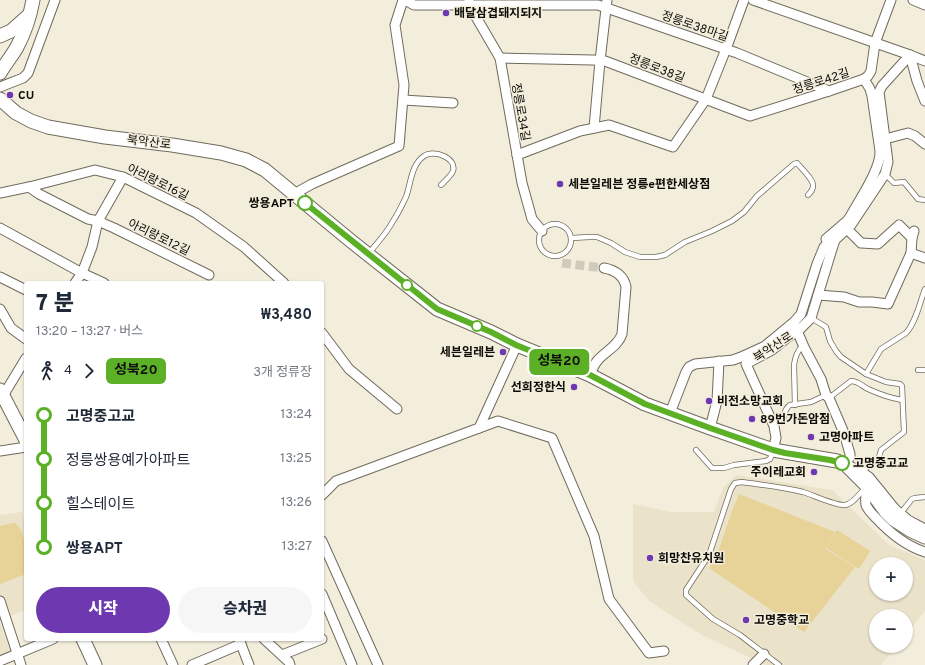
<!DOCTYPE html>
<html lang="ko">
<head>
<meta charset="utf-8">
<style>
  body { margin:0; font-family:Overpass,"Noto Sans KR",sans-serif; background:#f6f6f7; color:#1f2937; height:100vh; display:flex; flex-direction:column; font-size:15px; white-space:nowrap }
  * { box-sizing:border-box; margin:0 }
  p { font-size:13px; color:#747a83 }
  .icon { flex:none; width:22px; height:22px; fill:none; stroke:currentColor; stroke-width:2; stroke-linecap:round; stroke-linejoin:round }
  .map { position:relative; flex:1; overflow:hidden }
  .details { position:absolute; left:24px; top:281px; width:300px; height:360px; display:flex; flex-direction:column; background:#fff; border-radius:4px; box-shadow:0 1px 3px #0004 }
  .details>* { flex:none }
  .badge { padding:0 8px; border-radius:6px; font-size:14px; line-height:26px }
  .tools { position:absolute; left:869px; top:557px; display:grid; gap:8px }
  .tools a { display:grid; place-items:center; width:44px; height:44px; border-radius:50%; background:#fff; box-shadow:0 1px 3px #0004; font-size:20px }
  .map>.badge { position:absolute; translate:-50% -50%; box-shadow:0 0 0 2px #fff }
  .legs { display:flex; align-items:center; gap:6px; height:44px; padding:0 12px; font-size:13px }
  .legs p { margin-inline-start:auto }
  .summary { display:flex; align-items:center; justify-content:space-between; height:68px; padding:0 12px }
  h1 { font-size:22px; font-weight:800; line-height:30px }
  .cta { display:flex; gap:8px; margin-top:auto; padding:8px 12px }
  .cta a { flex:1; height:46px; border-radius:24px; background:#6e39b0; color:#fff; font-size:16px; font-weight:800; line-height:46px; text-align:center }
  .cta a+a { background:#f6f6f7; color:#1f2937 }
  ul { padding:0 12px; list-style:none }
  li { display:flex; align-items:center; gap:14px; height:44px; font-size:15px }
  li i { display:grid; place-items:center; width:6px; height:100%; margin:0 5px; background:currentColor }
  li i::after { content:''; width:10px; height:10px; margin:-5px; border:3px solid; border-radius:50%; background:#fff }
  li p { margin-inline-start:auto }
  li:first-child i { background:linear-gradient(#0000 50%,currentColor 0) }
  li:last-child i { background:linear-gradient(currentColor 50%,#0000 0) }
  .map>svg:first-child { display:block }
  .built { fill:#eae2c9; fill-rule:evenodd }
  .green { fill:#e7d297 }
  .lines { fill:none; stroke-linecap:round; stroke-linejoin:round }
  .street-tunnel { stroke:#d1cbbc; stroke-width:9; stroke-dasharray:9 4.5; stroke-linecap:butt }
  .lane-casing { stroke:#706a5c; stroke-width:6 }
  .street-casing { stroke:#706a5c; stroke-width:11 }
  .secondary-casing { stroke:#706a5c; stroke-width:15 }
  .lane { stroke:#fff; stroke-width:4.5 }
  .street { stroke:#fff; stroke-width:9 }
  .secondary { stroke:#fff; stroke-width:13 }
  .line-1-casing { stroke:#fff; stroke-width:9 }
  .line-1 { stroke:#5bb025; stroke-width:6 }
  .poi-dot { fill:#6e39b0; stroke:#f3eddc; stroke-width:1.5 }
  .stop-1-dot { fill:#fff; stroke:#5bb025; stroke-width:2 }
  .labels { text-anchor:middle; stroke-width:3; stroke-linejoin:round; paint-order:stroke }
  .poi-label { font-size:12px; font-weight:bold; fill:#0e0c07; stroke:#f3eddc; text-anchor:start }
  .street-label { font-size:12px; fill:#0e0c07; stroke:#f3eddc }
  .stop-label { font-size:12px; font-weight:bold; fill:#0e0c07; stroke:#f3eddc; text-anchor:end }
</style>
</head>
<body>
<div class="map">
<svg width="925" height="665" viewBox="0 0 925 665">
  <rect width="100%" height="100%" fill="#f3eddc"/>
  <!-- built -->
  <g class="built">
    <path d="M736,475L832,490L889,545L925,560V611L906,634V616H876V646H896L881,665H766L702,635L649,601L633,581V504L671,512H714L723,488ZM876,564H906V594H876Z"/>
    <path d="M22,512L26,531V610L0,620V515Z"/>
    <path d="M0,623L10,651L0,655Z"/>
  </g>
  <!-- green -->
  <g class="green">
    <path d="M739,494L835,532L825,549L855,567L804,632L709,568L719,549L732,511Z"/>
    <path d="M14,523C27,527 26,562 26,574L0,584V526Z"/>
    <path d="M837,530L870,551L859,569L826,548Z"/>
  </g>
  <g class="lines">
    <!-- street-tunnel -->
    <path class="street-tunnel" d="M562,263L604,268"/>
    <defs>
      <g id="lane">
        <path d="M885,174L894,183L904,182L918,199L925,200"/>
        <circle cx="555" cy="240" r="16"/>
        <path d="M572,238L589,237H597L611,243L625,252L640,257H656L665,255L685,242L712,231L732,221L744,212L757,196L794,164L797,163C801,168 814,180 813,186C813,190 811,192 808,195"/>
        <path d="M369,253C377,243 387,233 393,221C398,214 402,205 406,197C411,183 411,165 424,156C434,149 457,158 453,171C451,176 445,181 441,185"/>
        <path d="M811,318L826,327L830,341L836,351L841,357L866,374L886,382L900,384L902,386L904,432L881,450L879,457L862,472"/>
        <path d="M918,370H925"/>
        <path d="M866,374L881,349L906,333C916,322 920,302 925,289"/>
        <path d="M829,398L851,381C858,381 862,386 868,389C879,394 890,398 902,400"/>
        <path d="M795,405L794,365C795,357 797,351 803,345"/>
        <path d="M772,423L783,419C785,414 784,409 790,405L811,402L826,395"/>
        <path d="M696,450L712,468H724L734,465L766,461L770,459L773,452"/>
        <path d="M900,514L912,499L915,498L925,497"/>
        <path d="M779,665L740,635L713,619L686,595V590L709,555L731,489L735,483L742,482C762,485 783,487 803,492C813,495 836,506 845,505C853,504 860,493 866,487"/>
      </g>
      <g id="street">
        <path d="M405,0L414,5H598L737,53L829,91"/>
        <path d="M753,0L910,55L925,61"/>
        <path d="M913,0L925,5"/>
        <path d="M469,1V5L500,58L522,183L532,219L542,231"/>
        <path d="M910,55L917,81L925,101"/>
        <path d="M500,58L593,60L605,61L750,116L829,91L864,79L868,76L871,71L875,43L891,0"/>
        <path d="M0,87L23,78L28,73L55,0"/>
        <path d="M403,100L453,103"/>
        <path d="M594,128L600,61L607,0"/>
        <path d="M885,139L908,133L915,136L925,144"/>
        <path d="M517,155L580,131L609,125L673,147L706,99L726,49L744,0"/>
        <path d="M29,187L39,194L88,219L98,221L114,228L209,275"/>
        <path d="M0,193L29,187L95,170L123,177L196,213L244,247L284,283"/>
        <path d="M294,194L312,184L399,146L404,85L395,25L403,0"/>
        <path d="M0,228L82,273L104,283"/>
        <path d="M847,229L861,243L878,244L899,225L912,238"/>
        <path d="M914,231L912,238L911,253L925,258"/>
        <path d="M826,239L847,221L850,217C859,200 881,169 880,151L872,96L870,89L864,79"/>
        <path d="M0,277L26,290"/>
        <path d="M75,283L82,273L92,247L98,221L123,177"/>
        <path d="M818,295L844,297L859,302H872L888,304L911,253"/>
        <path d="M0,309L11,328L26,339"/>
        <path d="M795,326L804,347L821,379L826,395L829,398L844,433L850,454V457L845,464L860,471L869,477L895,509L908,520L925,529"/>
        <path d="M322,333L349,369L397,409"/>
        <path d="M590,375C592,370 594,364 598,360C606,351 618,346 622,334L626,287C624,276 615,270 604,268"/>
        <path d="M3,396L26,358"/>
        <path d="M670,413L686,372L689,367L695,364L733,360L741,357L765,346L794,322L801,314L817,264L824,247L828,243L836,238"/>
        <path d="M479,428L498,421L552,438L594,536L609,599L649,653L664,651"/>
        <path d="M710,428L717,401L719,361"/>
        <path d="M773,450L776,438L774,426L746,364L772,350L788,337L798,331L811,318L832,249L835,240L851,225L885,174L888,162L879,92L882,86L910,55"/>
        <path d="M0,451L26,447"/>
        <path d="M867,486C866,492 865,499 866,505C868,510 872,514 876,518C889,532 906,546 925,552"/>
        <path d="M322,495L336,481L479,428L517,345"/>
        <path d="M322,541L378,665"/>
        <path d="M322,594L352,665"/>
        <path d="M0,601L21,665"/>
        <path d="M161,639L173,665"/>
        <path d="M239,639L249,665"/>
        <path d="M264,639L289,662L290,665"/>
        <path d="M282,655L322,639"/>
        <path d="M0,661L53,639"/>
        <path d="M192,665L241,644"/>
        <path d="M753,665L764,654"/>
      </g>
      <g id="secondary">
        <path d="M0,36L11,31L29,15"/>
        <path d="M0,73C5,64 12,56 17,47C25,32 30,17 33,0"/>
        <path d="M0,99L16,113L31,121L48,127L105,137L172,145L221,153L246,160L265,170L351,241L437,309L491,332L517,345L590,375L645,404L710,428L773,450L837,461L845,464L867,486L886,512L893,519L910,530L925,537"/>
        <path d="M0,390L26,440"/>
        <path d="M83,639L95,665"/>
      </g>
    </defs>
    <!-- lane casing -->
    <use href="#lane" class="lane-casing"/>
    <!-- street casing -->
    <use href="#street" class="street-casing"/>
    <!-- secondary casing -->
    <use href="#secondary" class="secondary-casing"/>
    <!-- lane -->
    <use href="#lane" class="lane"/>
    <!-- street -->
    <use href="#street" class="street"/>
    <!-- secondary -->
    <use href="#secondary" class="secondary"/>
  </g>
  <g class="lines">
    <defs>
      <path id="line-1" d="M305,203L437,309L491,332L516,345L590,375L645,404L710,428L773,450L785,453L830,460L842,463"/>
    </defs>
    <!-- line-1 casing -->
    <use href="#line-1" class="line-1-casing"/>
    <!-- line-1 -->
    <use href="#line-1" class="line-1"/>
  </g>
  <!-- markers -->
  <g class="poi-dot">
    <circle cx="446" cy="13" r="4"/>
    <circle cx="10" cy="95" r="4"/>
    <circle cx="560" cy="184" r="4"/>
    <circle cx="503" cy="352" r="4"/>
    <circle cx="574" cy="387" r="4"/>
    <circle cx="709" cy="401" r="4"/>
    <circle cx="752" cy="419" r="4"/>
    <circle cx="811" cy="437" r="4"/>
    <circle cx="814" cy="472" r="4"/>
    <circle cx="650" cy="558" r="4"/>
    <circle cx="746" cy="620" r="4"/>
  </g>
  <g class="stop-1-dot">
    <circle cx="305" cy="203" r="7"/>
    <circle cx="407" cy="285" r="5"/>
    <circle cx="477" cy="326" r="5"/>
    <circle cx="842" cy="463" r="7"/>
  </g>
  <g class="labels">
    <!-- poi labels -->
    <g class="poi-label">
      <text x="454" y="17">배달삼겹돼지되지</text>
      <text x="18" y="99">CU</text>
      <text x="568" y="188">세븐일레븐 정릉e편한세상점</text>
      <text x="495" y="356" text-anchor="end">세븐일레븐</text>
      <text x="566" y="391" text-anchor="end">선희정한식</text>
      <text x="717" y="405">비전소망교회</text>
      <text x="760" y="423">89번가돈암점</text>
      <text x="819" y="441">고명아파트</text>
      <text x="806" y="476" text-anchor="end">주이레교회</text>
      <text x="658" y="562">희망찬유치원</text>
      <text x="754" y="624">고명중학교</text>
    </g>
    <!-- street labels -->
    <g class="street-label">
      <text transform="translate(695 26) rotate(19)" y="4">정릉로38마길</text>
      <text transform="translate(657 68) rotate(21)" y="4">정릉로38길</text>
      <text transform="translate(821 81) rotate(-18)" y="4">정릉로42길</text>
      <text transform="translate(521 112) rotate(80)" y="4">정릉로34길</text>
      <text transform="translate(149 142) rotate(7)" y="4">북악산로</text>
      <text transform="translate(158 182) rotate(26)" y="4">아리랑로16길</text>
      <text transform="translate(159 237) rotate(26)" y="4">아리랑로12길</text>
      <text transform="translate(773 347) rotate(-33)" y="4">북악산로</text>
    </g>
    <!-- stop labels -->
    <g class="stop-label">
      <text x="294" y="207">쌍용APT</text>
      <text x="853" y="467" text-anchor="start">고명중고교</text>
    </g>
  </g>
</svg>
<div class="tools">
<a>+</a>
<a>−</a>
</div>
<b class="badge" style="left:559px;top:362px;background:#5bb025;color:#111">성북20</b>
<section class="details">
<div class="summary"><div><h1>7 분</h1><p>13:20 – 13:27 · 버스</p></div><b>₩3,480</b></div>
<div class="legs"><svg class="icon" aria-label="walk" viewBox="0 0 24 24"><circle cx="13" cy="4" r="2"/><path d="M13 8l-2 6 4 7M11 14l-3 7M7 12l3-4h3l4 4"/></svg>4<svg class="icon" aria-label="forward" viewBox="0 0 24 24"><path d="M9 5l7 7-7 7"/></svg><b class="badge" style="background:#5bb025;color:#111">성북20</b><p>3개 정류장</p></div>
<ul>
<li><i style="color:#5bb025"></i><b>고명중고교</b><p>13:24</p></li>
<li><i style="color:#5bb025"></i><span>정릉쌍용예가아파트</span><p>13:25</p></li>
<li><i style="color:#5bb025"></i><span>힐스테이트</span><p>13:26</p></li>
<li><i style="color:#5bb025"></i><b>쌍용APT</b><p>13:27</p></li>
</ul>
<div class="cta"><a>시작</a><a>승차권</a></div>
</section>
</div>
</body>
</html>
